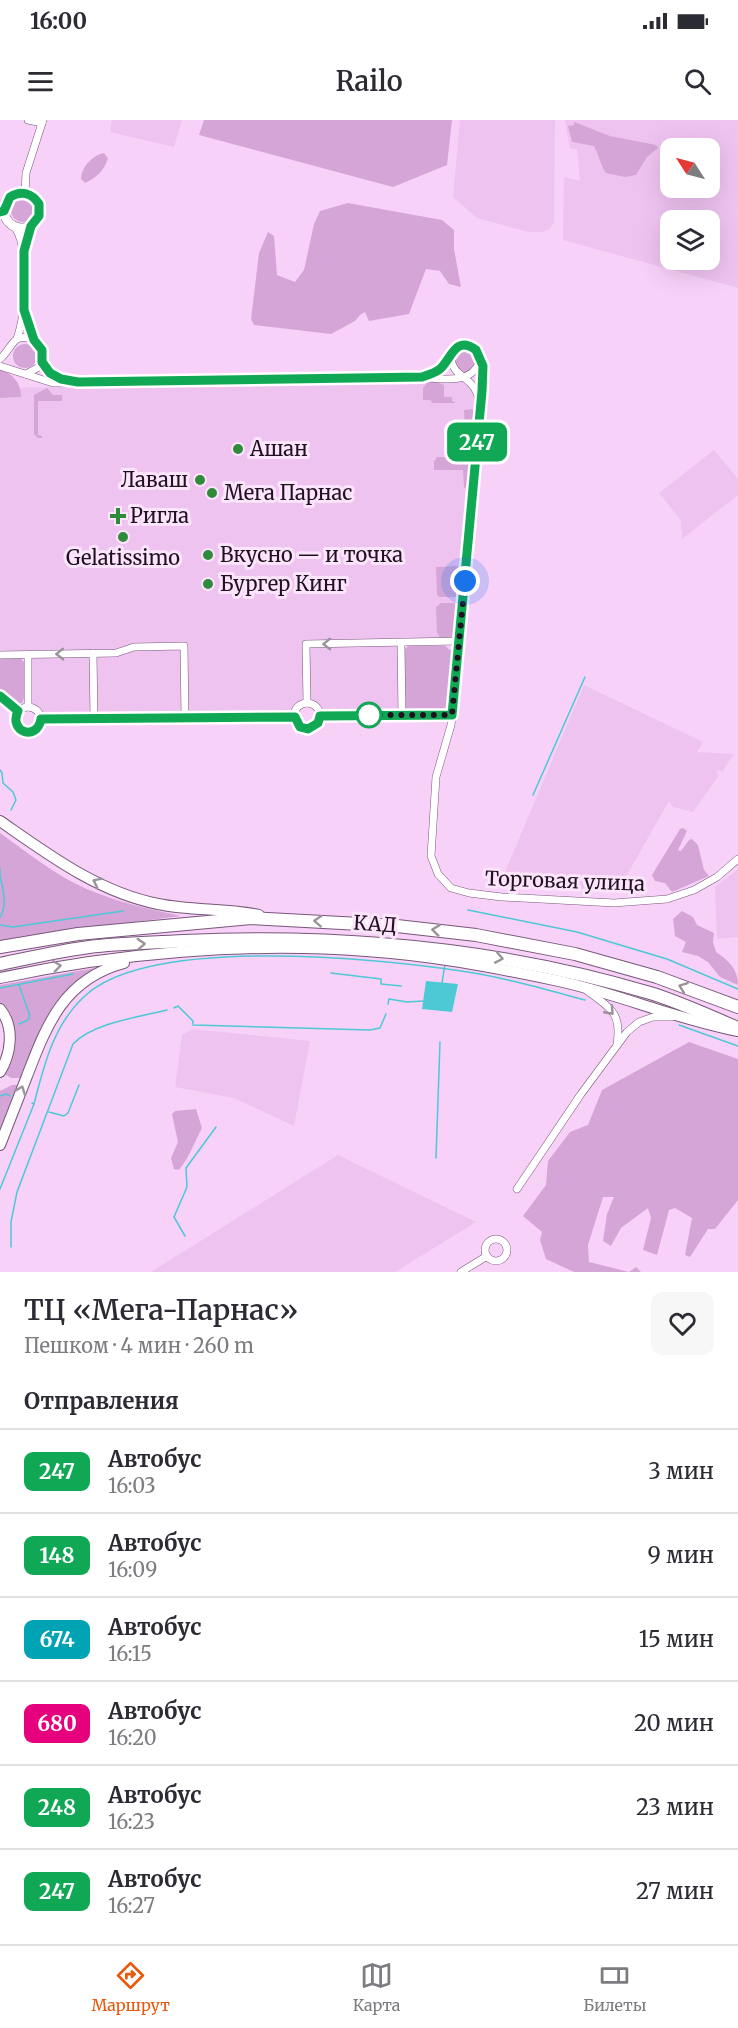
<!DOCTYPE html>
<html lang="ru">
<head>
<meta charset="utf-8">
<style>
  body { margin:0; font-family:Merriweather,serif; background:#f7f7f7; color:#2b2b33; height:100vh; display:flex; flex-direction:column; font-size:22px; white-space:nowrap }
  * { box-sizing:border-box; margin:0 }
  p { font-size:20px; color:#7c7c81 }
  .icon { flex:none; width:33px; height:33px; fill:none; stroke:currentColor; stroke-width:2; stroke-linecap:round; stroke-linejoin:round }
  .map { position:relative; height:1152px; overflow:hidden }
  .side { display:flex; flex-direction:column; background:#fff; flex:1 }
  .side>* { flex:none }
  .badge { padding:0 12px; border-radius:9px; font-size:21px; line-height:39px }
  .needle { width:39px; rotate:306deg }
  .buttons { position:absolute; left:660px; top:18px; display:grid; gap:12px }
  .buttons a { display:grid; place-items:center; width:60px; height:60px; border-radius:12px; background:#fff; box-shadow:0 6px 24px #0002; font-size:30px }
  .you { position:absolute; width:30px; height:30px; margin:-15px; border:4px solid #fff; border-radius:50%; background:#1a73e8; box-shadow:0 0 0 9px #1a73e833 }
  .map>.badge { position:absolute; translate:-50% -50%; box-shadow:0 0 0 3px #fff }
  h2 { padding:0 24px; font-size:22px; line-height:54px }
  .round { display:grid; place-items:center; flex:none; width:63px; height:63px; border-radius:12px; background:#f7f7f7 }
  .summary { display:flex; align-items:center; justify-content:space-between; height:102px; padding:0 24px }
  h1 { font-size:28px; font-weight:600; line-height:45px }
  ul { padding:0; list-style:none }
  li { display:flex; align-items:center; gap:18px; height:84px; padding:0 24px; border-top:2px solid #e1e1e2 }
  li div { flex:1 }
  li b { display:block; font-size:22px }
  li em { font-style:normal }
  li .badge { min-width:66px; font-weight:700; text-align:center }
  .status { display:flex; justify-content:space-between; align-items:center; height:42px; padding:0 30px; background:#fff; direction:ltr }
  .status svg { height:16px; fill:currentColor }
  header { display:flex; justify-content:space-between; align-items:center; height:78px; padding:0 24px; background:#fff; font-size:27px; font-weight:600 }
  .menu { display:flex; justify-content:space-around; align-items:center; height:84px; border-top:2px solid #e1e1e2; background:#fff; font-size:16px; color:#7c7c81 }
  .menu a { display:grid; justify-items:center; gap:3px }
  .menu .on { color:#ea580c }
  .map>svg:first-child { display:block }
  .built { fill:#efc3f0; fill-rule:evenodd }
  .green { fill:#d6a5d7 }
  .water { fill:#4dc8d5 }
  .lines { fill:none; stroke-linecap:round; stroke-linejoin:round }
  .stream { stroke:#4dc8d5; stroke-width:1.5 }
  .minor-casing { stroke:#78577a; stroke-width:8 }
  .secondary-casing { stroke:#78577a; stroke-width:10 }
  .primary-casing { stroke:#78577a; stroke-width:12 }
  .trunk-casing { stroke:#78577a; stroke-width:12 }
  .motorway-casing { stroke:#78577a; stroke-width:14 }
  .minor { stroke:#fff; stroke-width:7 }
  .secondary { stroke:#fff; stroke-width:9 }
  .primary { stroke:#fff; stroke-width:10 }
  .trunk { stroke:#fff; stroke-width:10 }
  .motorway { stroke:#fff; stroke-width:12 }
  .oneway { stroke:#9a949a }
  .line-casing { stroke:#fff; stroke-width:14 }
  .line { stroke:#10a855; stroke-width:9 }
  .walk { stroke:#1f111f; stroke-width:6; stroke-dasharray:0 10.8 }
  .poi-dot { fill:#308a3b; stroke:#fce5fc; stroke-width:2 }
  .stop-dot { fill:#fff; stroke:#10a855; stroke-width:3 }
  .labels { text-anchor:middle; stroke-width:6; stroke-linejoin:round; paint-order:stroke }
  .poi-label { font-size:20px; fill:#1f111f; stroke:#fce5fc; text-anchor:start }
  .street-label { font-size:20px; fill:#1f111f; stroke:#fce5fc }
</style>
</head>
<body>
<div class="status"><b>16:00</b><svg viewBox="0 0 49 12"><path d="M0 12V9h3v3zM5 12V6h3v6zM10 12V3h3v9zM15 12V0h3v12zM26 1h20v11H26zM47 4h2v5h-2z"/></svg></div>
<header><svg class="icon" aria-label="menu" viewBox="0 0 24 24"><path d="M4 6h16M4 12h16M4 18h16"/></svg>Railo<svg class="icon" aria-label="search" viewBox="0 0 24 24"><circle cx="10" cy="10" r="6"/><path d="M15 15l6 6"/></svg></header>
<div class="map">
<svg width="738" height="1152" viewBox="0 0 738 1152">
  <rect width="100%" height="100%" fill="#f8d1f9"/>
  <!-- built -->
  <g class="built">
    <path d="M112,0H182L174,27L110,12Z"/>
    <path d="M460,0H555L554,102L550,109L542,112H528L477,98L453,77Z"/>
    <path d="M565,0H738V168L563,120L564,57L580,61L577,29H570ZM670,28H710V68H670ZM670,100H710V140H670Z"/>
    <path d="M437,260L463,262L471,266L477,286L457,524L400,525V587L396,593H327L317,583L312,581L299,583L291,594L49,597L33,583L26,581L25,531L0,532V268L386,262Z"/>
    <path d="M714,330L738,359V375L682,419L681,400L659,373Z"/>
    <path d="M584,565L703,622L697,632L734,634L722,652L719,650L716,653L719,655L693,692L673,687L669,681L619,769L511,768L499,766Z"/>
    <path d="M738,749V817L717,819L715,767Z"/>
    <path d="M192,909L310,921L294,1006L234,978L175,967L182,915Z"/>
    <path d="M338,1035L476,1102L395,1152H151Z"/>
  </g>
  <!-- green -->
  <g class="green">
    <path d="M204,0H452L447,45L393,67L199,15Z"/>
    <path d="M574,2L610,16L656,25L658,28L647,37L636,55L625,57L606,53C600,44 599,35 594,26L572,22L568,6L574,5Z"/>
    <path d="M104,33L108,38C105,50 96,58 85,63L81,59C81,47 93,35 104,33Z"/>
    <circle cx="23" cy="90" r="12"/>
    <path d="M348,83L442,100L454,110V129L461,167L449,164L440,151L426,149L409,194L369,201L365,192L360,195L355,201L331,214L254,205L251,199L259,133L268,112L274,116L277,155L295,162L304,150L314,104L320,91Z"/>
    <circle cx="25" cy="236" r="12"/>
    <circle cx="466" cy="240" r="12"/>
    <path d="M0,249C13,254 21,263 21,277L0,278Z"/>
    <path d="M428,261H433L444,265V277H452V281L456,283H433L430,280H423V268Z"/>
    <path d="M47,268L53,275H62V281H38V315L42,316V318H38L34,314V275Z"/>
    <path d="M472,289L476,295L473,327L467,331H449V328H466L464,290Z"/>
    <path d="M437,337L469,338L472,341L468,366L464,368L463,350H434V342Z"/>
    <path d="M457,446L462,451L460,475L456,477H439L437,474L436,447Z"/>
    <path d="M441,483H455L460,487L458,512L450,519L440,518L437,512L436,487Z"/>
    <path d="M408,526H445L454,533L451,584L446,590L409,591L406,589L404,530Z"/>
    <path d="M20,538L24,542V578L22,583C14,586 7,577 0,572V539Z"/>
    <path d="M683,708L687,711L678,730L681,731L689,720L692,719L698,725L704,750L709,756L672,772L665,763L655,761L652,755L680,709Z"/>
    <path d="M0,713C28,733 55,755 87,769C117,782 149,789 181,796L35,815L0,822Z"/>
    <path d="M682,791L693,797L697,805L714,813L713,822L716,832C729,841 738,849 738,865L720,857L708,842L698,836L682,832L686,822L675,816L673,799Z"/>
    <path d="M95,848C51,878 39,911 20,958H11L5,954C20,930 19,904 0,883V865Z"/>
    <path d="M689,922L738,939V1080L715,1109H708L690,1137L685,1135L692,1098L675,1088L669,1090L657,1135L643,1130L651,1098L648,1088L621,1108L611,1126L603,1121L607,1094L614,1077H603L588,1125L589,1142L629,1152L636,1147L641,1152H574L546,1139L540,1120L542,1112L523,1096L546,1065L548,1041L570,1012L588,1005L602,970Z"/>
    <path d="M12,965H18L0,1013V971Z"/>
    <path d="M196,989L202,1008C194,1023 190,1036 179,1050L174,1049L171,1038L178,1022L172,994L175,991Z"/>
  </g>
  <!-- water -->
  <path class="water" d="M426,861L458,864L452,892L422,889Z"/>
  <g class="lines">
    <!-- stream -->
    <g class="stream">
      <path d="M0,650L2,653L3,663L13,672L16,680L11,690"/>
      <path d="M533,675L585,557"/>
      <path d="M0,749V755"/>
      <path d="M0,756C3,769 8,785 0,797"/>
      <path d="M468,790L577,812L667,839L738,869"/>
      <path d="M0,805L13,807L123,791"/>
      <path d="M331,853L381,859V864L401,866"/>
      <path d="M442,863L445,844"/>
      <path d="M0,868L73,854"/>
      <path d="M388,884L389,879L407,882L423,881"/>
      <path d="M174,888L178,886L193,901V905L370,910L380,908L386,894"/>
      <path d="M19,904L28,900L30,896L19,865"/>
      <path d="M679,905L738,926"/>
      <path d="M0,976L6,974L10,976"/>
      <path d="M32,983L34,984C44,945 54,903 86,875C152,816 376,838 461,851C503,857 544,869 585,880"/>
      <path d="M49,992L64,996L68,993L79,965"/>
      <path d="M436,1038L440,922"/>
      <path d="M0,1069L34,984"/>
      <path d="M185,1116L174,1097L187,1067L186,1048L216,1007"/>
      <path d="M11,1127V1102L17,1072L73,924C93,903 139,897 167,890"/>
    </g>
    <defs>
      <g id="minor">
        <path d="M28,0L42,3"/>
        <path d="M25,73L26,53L43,0"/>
        <path d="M15,107C30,130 26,193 17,219"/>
        <path d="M25,126L31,106"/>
        <path d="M24,192C27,200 29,208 32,216C38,228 47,232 39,247L26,254"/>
        <path d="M451,234C450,259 474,254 479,280"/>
        <path d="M0,239C13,228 12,211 34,220"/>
        <path d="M42,242L50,253L67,260"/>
        <path d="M0,246L53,263H65L412,257C435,257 471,268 480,241"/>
        <path d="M422,257C444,250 440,244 454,230C457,226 462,225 467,225C487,228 482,257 482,271L454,583L451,605L436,657L431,736L438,754L451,768L469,773L502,777L614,783L667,779L694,770L717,757L738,739"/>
        <path d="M401,523L402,595"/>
        <path d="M93,533L94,599"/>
        <path d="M0,535L116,533L134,527L184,526L185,598"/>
        <path d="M28,535V587"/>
        <path d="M0,577L18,591"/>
        <path d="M307,583L306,524L459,521"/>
        <circle cx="307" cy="596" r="13"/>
        <circle cx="28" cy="600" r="13"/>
        <path d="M320,596L452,595"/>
        <path d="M41,599L295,597"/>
        <path d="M586,870C610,888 622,892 617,924"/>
        <path d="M517,1069L581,974L627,912L639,902L653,897H672"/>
        <circle cx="496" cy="1130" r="11"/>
        <path d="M461,1152L487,1136"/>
      </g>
      <circle id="secondary" cx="22" cy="90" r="18"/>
      <g id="primary">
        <path d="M0,858C117,833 246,822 366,831C429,835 492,847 554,860C617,873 675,899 738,911"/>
        <path d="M0,1025C9,1002 18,979 27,956C47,904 64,859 124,843"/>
      </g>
      <g id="trunk">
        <path d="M0,701C49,735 98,772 158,784C191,791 226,788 259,795"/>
        <path d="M0,889C15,907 11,934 0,952"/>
      </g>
      <g id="motorway">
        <path d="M0,827L78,814L251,798L397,806L476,815L575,834L657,857L738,887"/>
        <path d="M0,844C29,838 59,831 89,827C120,823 152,823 184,821C341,814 499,828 650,873C680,882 709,896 738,908"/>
      </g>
    </defs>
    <!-- minor casing -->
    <use href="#minor" class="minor-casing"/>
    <!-- secondary casing -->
    <use href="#secondary" class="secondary-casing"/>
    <!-- primary casing -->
    <use href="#primary" class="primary-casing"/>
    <!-- trunk casing -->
    <use href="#trunk" class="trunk-casing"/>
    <!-- motorway casing -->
    <use href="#motorway" class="motorway-casing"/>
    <!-- minor -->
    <use href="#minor" class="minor"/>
    <!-- secondary -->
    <use href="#secondary" class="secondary"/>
    <!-- primary -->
    <use href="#primary" class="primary"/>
    <!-- trunk -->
    <use href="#trunk" class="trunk"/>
    <!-- motorway -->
    <use href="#motorway" class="motorway"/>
  </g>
  <!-- one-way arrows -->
  <defs><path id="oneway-chevron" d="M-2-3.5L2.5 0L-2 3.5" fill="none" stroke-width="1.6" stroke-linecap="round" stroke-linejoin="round" transform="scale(1.5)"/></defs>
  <g class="oneway">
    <use href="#oneway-chevron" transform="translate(327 524) rotate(179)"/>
    <use href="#oneway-chevron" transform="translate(60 534) rotate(179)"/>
    <use href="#oneway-chevron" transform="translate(97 762) rotate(-154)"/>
    <use href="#oneway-chevron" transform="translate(318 801) rotate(-177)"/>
    <use href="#oneway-chevron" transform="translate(436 810) rotate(-173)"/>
    <use href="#oneway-chevron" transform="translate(141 824) rotate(-3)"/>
    <use href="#oneway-chevron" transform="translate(499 838) rotate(11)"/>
    <use href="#oneway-chevron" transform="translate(57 846) rotate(-8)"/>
    <use href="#oneway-chevron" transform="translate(683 867) rotate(-160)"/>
    <use href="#oneway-chevron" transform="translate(610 891) rotate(48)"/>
    <use href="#oneway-chevron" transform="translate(21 970) rotate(-69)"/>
  </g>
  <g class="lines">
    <defs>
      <path id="line" d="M0,92L4,91L10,77C21,70 32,73 39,84V96L31,106L24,131V190L34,220L42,230V242L50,253L61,259L78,262L422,257C428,255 435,253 440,249C452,238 455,215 476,230L483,246L482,271L452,595L320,596L318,603L308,609L300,607L295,597L41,599C37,622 8,612 18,591L0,576"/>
    </defs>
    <!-- line casing -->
    <use href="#line" class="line-casing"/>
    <!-- line -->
    <use href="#line" class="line"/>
    <!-- walk -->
    <path class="walk" d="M369,595H452L465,461"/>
  </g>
  <!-- markers -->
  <g class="poi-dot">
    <circle cx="238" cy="329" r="6"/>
    <circle cx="200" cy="360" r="6"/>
    <circle cx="212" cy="373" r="6"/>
    <path d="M115 387h6v6h6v6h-6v6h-6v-6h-6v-6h6z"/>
    <circle cx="123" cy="417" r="6"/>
    <circle cx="208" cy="435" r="6"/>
    <circle cx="208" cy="464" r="6"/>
  </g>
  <circle class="stop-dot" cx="369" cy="595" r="12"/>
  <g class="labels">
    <!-- poi labels -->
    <g class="poi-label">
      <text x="250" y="336">Ашан</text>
      <text x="188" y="367" text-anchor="end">Лаваш</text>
      <text x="224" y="380">Мега Парнас</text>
      <text x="130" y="403">Ригла</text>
      <text x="220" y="442">Вкусно — и точка</text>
      <text x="123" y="445" text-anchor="middle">Gelatissimo</text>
      <text x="220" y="471">Бургер Кинг</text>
    </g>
    <!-- street labels -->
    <g class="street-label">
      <text transform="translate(565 761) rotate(2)" y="7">Торговая улица</text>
      <text transform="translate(375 804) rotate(4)" y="7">КАД</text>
    </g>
  </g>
</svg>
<div class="buttons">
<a><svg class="needle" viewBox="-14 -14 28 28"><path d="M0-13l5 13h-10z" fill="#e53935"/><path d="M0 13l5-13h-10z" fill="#7c7c81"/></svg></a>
<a><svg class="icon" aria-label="layers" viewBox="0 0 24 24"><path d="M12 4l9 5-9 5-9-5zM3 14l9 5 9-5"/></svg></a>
</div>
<div class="you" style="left:465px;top:461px"></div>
<b class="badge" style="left:477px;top:322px;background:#10a855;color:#fff">247</b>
</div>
<section class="side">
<div class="summary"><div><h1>ТЦ «Мега-Парнас»</h1><p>Пешком · 4 мин · 260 m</p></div><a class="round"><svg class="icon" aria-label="heart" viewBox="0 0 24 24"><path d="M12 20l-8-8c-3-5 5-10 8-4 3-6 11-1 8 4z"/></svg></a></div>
<h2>Отправления</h2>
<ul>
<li><span class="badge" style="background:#10a855;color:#fff">247</span><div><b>Автобус</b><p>16:03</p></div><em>3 мин</em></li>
<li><span class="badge" style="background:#10a855;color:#fff">148</span><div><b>Автобус</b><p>16:09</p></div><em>9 мин</em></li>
<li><span class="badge" style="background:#00a3b4;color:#fff">674</span><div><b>Автобус</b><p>16:15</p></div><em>15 мин</em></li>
<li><span class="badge" style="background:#e6007e;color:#fff">680</span><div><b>Автобус</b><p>16:20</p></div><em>20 мин</em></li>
<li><span class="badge" style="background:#10a855;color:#fff">248</span><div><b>Автобус</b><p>16:23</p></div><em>23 мин</em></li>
<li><span class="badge" style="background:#10a855;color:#fff">247</span><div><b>Автобус</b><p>16:27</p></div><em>27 мин</em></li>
</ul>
</section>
<nav class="menu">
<a class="on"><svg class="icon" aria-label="directions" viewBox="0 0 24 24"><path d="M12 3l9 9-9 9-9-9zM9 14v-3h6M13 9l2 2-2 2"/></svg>Маршрут</a>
<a><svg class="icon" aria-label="map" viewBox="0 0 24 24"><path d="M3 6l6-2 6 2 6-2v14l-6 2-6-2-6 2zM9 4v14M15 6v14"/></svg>Карта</a>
<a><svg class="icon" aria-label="tickets" viewBox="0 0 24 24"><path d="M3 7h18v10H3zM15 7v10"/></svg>Билеты</a>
</nav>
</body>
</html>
